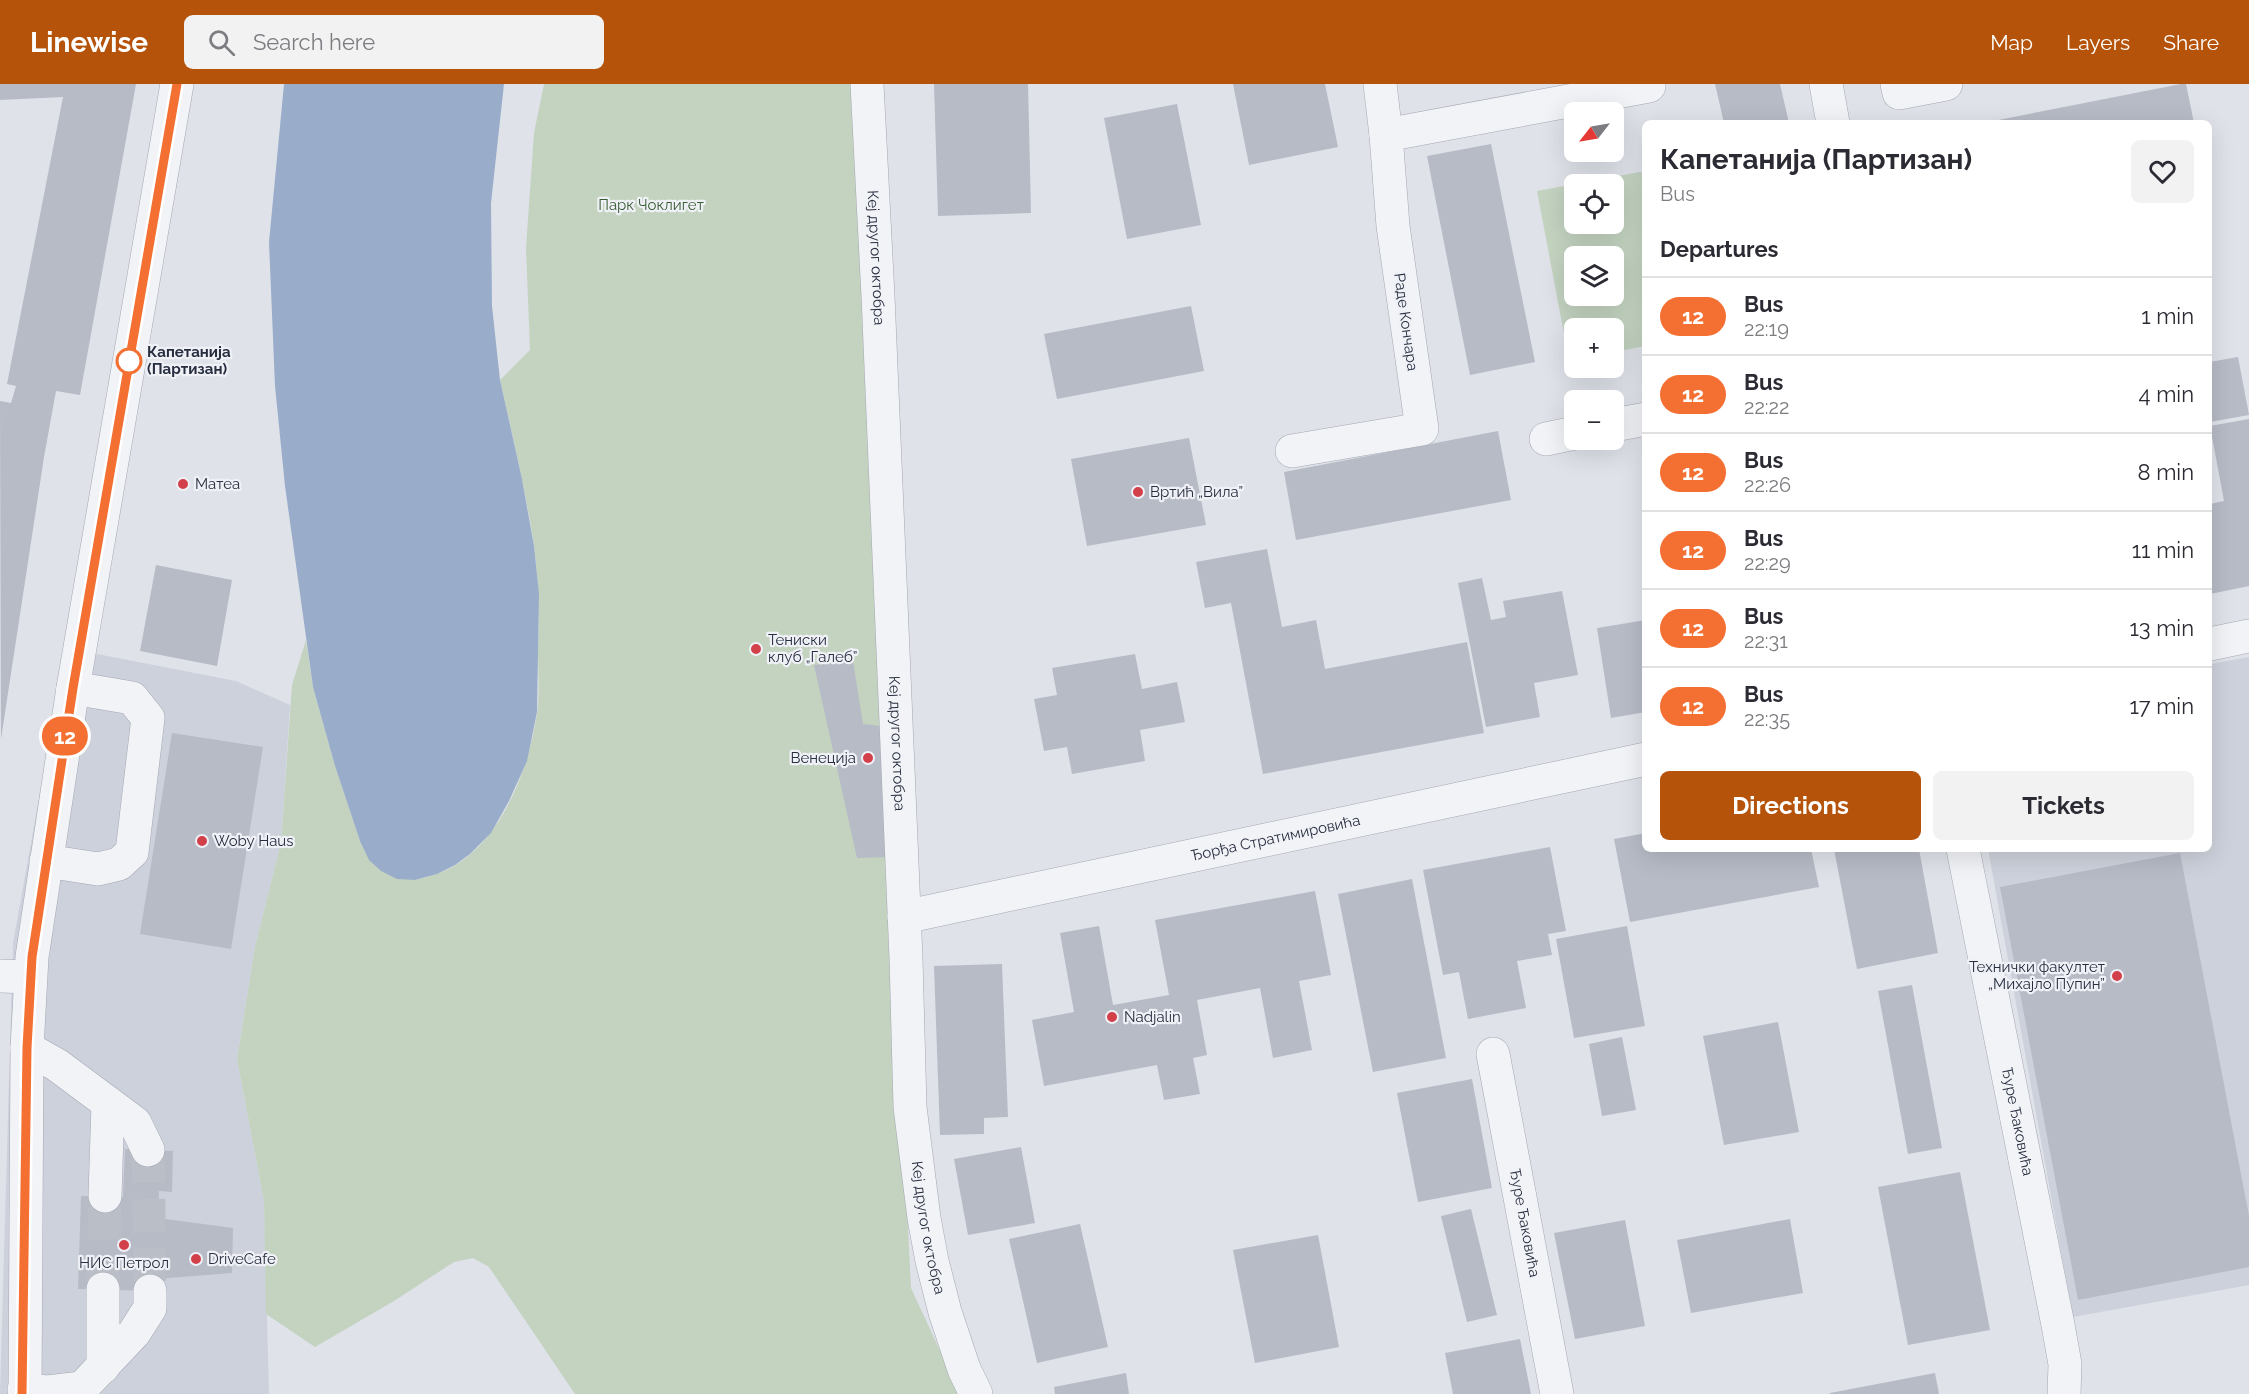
<!DOCTYPE html>
<html lang="en">
<head>
<meta charset="utf-8">
<style>
  body { margin:0; font-family:Raleway,sans-serif; background:#f2f2f3; color:#2b2b33; height:100vh; display:flex; flex-direction:column; font-size:22px; white-space:nowrap }
  * { box-sizing:border-box; margin:0 }
  p { font-size:20px; color:#7c7c81 }
  .icon { flex:none; width:33px; height:33px; fill:none; stroke:currentColor; stroke-width:2; stroke-linecap:round; stroke-linejoin:round }
  .map { position:relative; flex:1; overflow:hidden }
  .panel { position:absolute; left:1642px; top:36px; width:570px; height:732px; display:flex; flex-direction:column; background:#fff; border-radius:9px; box-shadow:0 6px 24px #0002 }
  .panel>* { flex:none }
  .badge { padding:0 12px; border-radius:20px; font-size:21px; line-height:39px }
  .needle { width:39px; rotate:239deg }
  .buttons { position:absolute; left:1564px; top:18px; display:grid; gap:12px }
  .buttons a { display:grid; place-items:center; width:60px; height:60px; border-radius:9px; background:#fff; box-shadow:0 6px 24px #0002; font-size:30px }
  .map>.badge { position:absolute; translate:-50% -50%; box-shadow:0 0 0 3px #fff }
  h2 { padding:0 18px; font-size:22px; line-height:54px }
  .round { display:grid; place-items:center; flex:none; width:63px; height:63px; border-radius:9px; background:#f2f2f3 }
  .overview { display:flex; align-items:center; justify-content:space-between; height:102px; padding:0 18px }
  h1 { font-size:28px; font-weight:700; line-height:45px }
  .button { display:flex; gap:12px; margin-top:auto; padding:12px 18px }
  .button a { flex:1; height:69px; border-radius:9px; background:#b45309; color:#fff; font-size:24px; font-weight:700; line-height:69px; text-align:center }
  .button a+a { background:#f2f2f3; color:#2b2b33 }
  ul { padding:0; list-style:none }
  li { display:flex; align-items:center; gap:18px; height:78px; padding:0 18px; border-top:2px solid #e1e1e2 }
  li div { flex:1 }
  li b { display:block; font-size:22px }
  li em { font-style:normal }
  li .badge { min-width:66px; font-weight:700; text-align:center }
  header { display:flex; align-items:center; gap:36px; box-sizing:border-box; height:84px; padding:0 30px; background:#b45309; color:#fff }
  header strong { font-size:28px }
  nav { display:flex; gap:33px; margin-inline-start:auto; font-size:21px }
  .search { width:420px; height:54px; background:#f2f2f3; display:flex; align-items:center; gap:15px; box-sizing:border-box; padding:0 21px; border-radius:9px; color:#7c7c81; font-size:22px }
  .map>svg:first-child { display:block }
  .built { fill:#cdd1db }
  .green { fill:#c3d3c0; fill-rule:evenodd }
  .water { fill:#99adca }
  .building { fill:#b6bbc6 }
  .lines { fill:none; stroke-linecap:round; stroke-linejoin:round }
  .minor-tunnel { stroke:#babec7; stroke-width:33; stroke-dasharray:33 16; stroke-linecap:butt }
  .minor-casing { stroke:#a4a8b3; stroke-width:34 }
  .minor { stroke:#f2f3f7; stroke-width:33 }
  .line-casing { stroke:#fff; stroke-width:14 }
  .line { stroke:#f36f32; stroke-width:9 }
  .stop-dot { fill:#fff; stroke:#f36f32; stroke-width:3 }
  .poi-dot { fill:#d2404a; stroke:#eff1f6; stroke-width:2 }
  .labels { text-anchor:middle; stroke-width:4.5; stroke-linejoin:round; paint-order:stroke }
  .park-label { font-size:15px; fill:#395c34; stroke:#eff1f6 }
  .street-label { font-size:15px; fill:#272e40; stroke:#eff1f6 }
  .stop-label { font-size:15px; font-weight:bold; fill:#272e40; stroke:#eff1f6; text-anchor:start }
  .poi-label { font-size:15px; fill:#272e40; stroke:#eff1f6; text-anchor:start }
</style>
</head>
<body>
<header>
<strong>Linewise</strong>
<div class="search"><svg class="icon" aria-label="search" viewBox="0 0 24 24"><circle cx="10" cy="10" r="6"/><path d="M15 15l6 6"/></svg>Search here</div>
<nav><a>Map</a><a>Layers</a><a>Share</a></nav>
</header>
<div class="map">
<svg width="2249" height="1310" viewBox="0 0 2249 1310">
  <rect width="100%" height="100%" fill="#dfe2e9"/>
  <!-- built -->
  <g class="built">
    <path d="M66,564L236,597L290,621L281,759L255,863L237,975L264,1117L269,1310H0L13,859Z"/>
    <path d="M2249,573V1201L2073,1233L1988,765H2210V580Z"/>
  </g>
  <!-- green -->
  <g class="green">
    <path d="M544,0H867L900,984L911,1204L960,1310H575L489,1183L473,1174L454,1178L394,1217L315,1263L266,1230L264,1117L237,975L255,863L281,759L292,601L306,556L313,603L335,682L360,757L415,796C429,793 441,789 454,782C504,752 528,685 537,630C540,610 538,587 538,566C539,531 539,497 534,462C526,406 512,351 500,296L530,266L526,164L534,49Z"/>
    <path d="M1645,87V262L1614,268V244H1575V275L1569,276L1537,107ZM1575,100H1614V140H1575ZM1575,172H1614V212H1575Z"/>
  </g>
  <!-- water -->
  <path class="water" d="M284,0H504L491,119L492,222L500,296L522,395L534,462L539,510L537,628L527,677L509,717L491,749L470,770L455,781L437,790L415,796L397,795L381,787L369,776L360,757L335,682L313,603L285,402L275,302L269,158Z"/>
  <!-- building -->
  <g class="building">
    <path d="M0,0H136L80,311L56,307L44,373L1,655L0,317L11,319L16,302L7,300L63,13L0,16Z"/>
    <path d="M934,0H1028L1031,129L938,132Z"/>
    <path d="M1233,0H1325L1338,63L1249,81Z"/>
    <path d="M1715,0H1780L1789,39H1724Z"/>
    <path d="M2181,0H2186L2194,39H1983Z"/>
    <path d="M1177,20L1201,141L1127,155L1104,34Z"/>
    <path d="M1491,60L1535,278L1470,291L1427,72Z"/>
    <path d="M1191,222L1204,287L1057,315L1044,250Z"/>
    <path d="M2238,273L2249,331L2210,338V278Z"/>
    <path d="M2249,335V502L2210,510V420L2224,417L2210,342Z"/>
    <path d="M1498,347L1511,416L1296,456L1284,388Z"/>
    <path d="M1189,354L1206,441L1087,462L1071,375Z"/>
    <path d="M1267,465L1282,543L1316,536L1325,585L1467,558L1484,649L1263,690L1231,519L1205,524L1196,478Z"/>
    <path d="M156,481L232,496L217,582L140,567Z"/>
    <path d="M1482,494L1491,536L1506,533L1503,517L1562,507L1578,591L1534,599L1540,633L1486,643L1458,499Z"/>
    <path d="M1646,536V628L1611,634L1597,544Z"/>
    <path d="M1135,570L1142,605L1177,598L1185,638L1140,646L1145,677L1072,690L1067,663L1044,667L1034,615L1057,611L1052,584Z"/>
    <path d="M853,577L863,640L890,643L892,773L857,774L814,581Z"/>
    <path d="M172,649L263,663L231,865L140,850Z"/>
    <path d="M1646,749V765H1811L1819,803L1630,838L1614,755Z"/>
    <path d="M1550,763L1566,847L1548,850L1552,871L1517,877L1526,924L1468,935L1459,888L1443,891L1423,786Z"/>
    <path d="M1834,765H1919L1938,869L1857,885Z"/>
    <path d="M2180,769L2249,1132V1183L2078,1216L2000,803Z"/>
    <path d="M1412,795L1446,974L1373,988L1338,810Z"/>
    <path d="M1315,807L1331,891L1299,897L1312,966L1273,974L1260,904L1197,916L1207,971L1193,974L1200,1010L1164,1016L1157,981L1044,1002L1032,936L1074,928L1060,849L1099,842L1113,921L1169,911L1155,836Z"/>
    <path d="M1627,842L1645,942L1574,954L1556,855Z"/>
    <path d="M1002,880L1008,1033L984,1034V1050L940,1051L934,882Z"/>
    <path d="M1912,901L1942,1064L1908,1070L1878,907Z"/>
    <path d="M1778,938L1799,1048L1724,1061L1703,952Z"/>
    <path d="M1622,953L1636,1026L1602,1032L1589,960Z"/>
    <path d="M1472,995L1492,1104L1418,1118L1397,1009Z"/>
    <path d="M1021,1063L1035,1139L968,1151L954,1075Z"/>
    <path d="M125,1065L173,1067L172,1108L159,1107L158,1134L233,1144L232,1189L156,1195L155,1207L78,1205L81,1112L123,1113Z"/>
    <path d="M1960,1088L1990,1246L1908,1261L1878,1103Z"/>
    <path d="M1471,1125L1497,1231L1467,1238L1441,1132Z"/>
    <path d="M1790,1135L1803,1209L1691,1229L1677,1156Z"/>
    <path d="M1625,1136L1645,1242L1575,1255L1554,1149Z"/>
    <path d="M1080,1140L1108,1263L1037,1279L1009,1155Z"/>
    <path d="M1318,1151L1339,1263L1255,1279L1233,1166Z"/>
    <path d="M1520,1255L1531,1310H1453L1445,1269Z"/>
    <path d="M1126,1289L1129,1310H1055L1054,1303Z"/>
    <path d="M1935,1289L1939,1310H1830V1309Z"/>
  </g>
  <g class="lines">
    <!-- minor-tunnel -->
    <g class="minor-tunnel">
      <path d="M148,1066L150,1207"/>
      <path d="M103,1205L105,1112"/>
    </g>
    <defs>
      <g id="minor">
        <path id="s1" d="M867,0L878,212L906,874L910,1023L924,1134L932,1177L945,1228L964,1285L976,1310"/>
        <path d="M1826,0L1833,39"/>
        <path d="M1897,0L1899,9L1946,0"/>
        <path d="M1386,51L1649,2"/>
        <path d="M1614,341L1646,335"/>
        <path d="M1546,355L1575,349"/>
        <path d="M1292,367L1422,345L1393,142L1386,51L1380,0"/>
        <path d="M2210,560L2249,552"/>
        <path id="s2" d="M1963,765L2058,1241L2065,1280L2064,1310"/>
        <path d="M46,777L98,785L119,780L132,768L148,634L132,614L73,604"/>
        <path id="s3" d="M904,833L1646,675"/>
        <path d="M0,892L30,893"/>
        <path d="M27,964L57,981L135,1039L148,1066"/>
        <path id="s4" d="M1493,970L1557,1310"/>
        <path d="M105,1112L108,1019"/>
        <path d="M103,1205V1283"/>
        <path d="M24,1306L48,1308L82,1304L134,1249L150,1224V1207"/>
        <path d="M25,1310L27,964L32,873L73,604L177,0"/>
      </g>
    </defs>
    <!-- minor casing -->
    <use href="#minor" class="minor-casing"/>
    <!-- minor -->
    <use href="#minor" class="minor"/>
  </g>
  <g class="lines">
    <defs>
      <path id="line" d="M22,1310L27,964L32,873L73,604L177,0"/>
    </defs>
    <!-- line casing -->
    <use href="#line" class="line-casing"/>
    <!-- line -->
    <use href="#line" class="line"/>
  </g>
  <!-- markers -->
  <circle class="stop-dot" cx="129" cy="277" r="12"/>
  <g class="poi-dot">
    <circle cx="183" cy="400" r="6"/>
    <circle cx="1138" cy="408" r="6"/>
    <circle cx="756" cy="565" r="6"/>
    <circle cx="868" cy="674" r="6"/>
    <circle cx="202" cy="757" r="6"/>
    <circle cx="2117" cy="892" r="6"/>
    <circle cx="1112" cy="933" r="6"/>
    <circle cx="124" cy="1161" r="6"/>
    <circle cx="196" cy="1175" r="6"/>
  </g>
  <g class="labels">
    <!-- park labels -->
    <g class="park-label">
      <text x="651" y="126">Парк Чоклигет</text>
    </g>
    <!-- street labels -->
    <g class="street-label">
      <text dy="5" stroke="none"><textPath href="#s1" startOffset="174">Кеј другог октобра</textPath></text>
      <text transform="translate(1406 238) rotate(82)" y="5">Раде Кончара</text>
      <text dy="5" stroke="none"><textPath href="#s1" startOffset="660">Кеј другог октобра</textPath></text>
      <text dy="5" stroke="none"><textPath href="#s3" startOffset="380">Ђорђа Стратимировића</textPath></text>
      <text dy="5" stroke="none"><textPath href="#s2" startOffset="278">Ђуре Ђаковића</textPath></text>
      <text dy="5" stroke="none"><textPath href="#s4" startOffset="172">Ђуре Ђаковића</textPath></text>
      <text dy="5" stroke="none"><textPath href="#s1" startOffset="1146">Кеј другог октобра</textPath></text>
    </g>
    <!-- stop labels -->
    <g class="stop-label">
      <text x="147" y="273">Капетанија<tspan x="147" dy="17">(Партизан)</tspan></text>
    </g>
    <!-- poi labels -->
    <g class="poi-label">
      <text x="195" y="405">Матеа</text>
      <text x="1150" y="413">Вртић „Вила”</text>
      <text x="768" y="561">Тениски<tspan x="768" dy="17">клуб „Галеб”</tspan></text>
      <text x="856" y="679" text-anchor="end">Венеција</text>
      <text x="214" y="762">Woby Haus</text>
      <text x="2105" y="888" text-anchor="end">Технички факултет<tspan x="2105" dy="17">„Михајло Пупин”</tspan></text>
      <text x="1124" y="938">Nadjalin</text>
      <text x="208" y="1180">DriveCafe</text>
      <text x="124" y="1184" text-anchor="middle">НИС Петрол</text>
    </g>
  </g>
</svg>
<div class="buttons">
<a><svg class="needle" viewBox="-14 -14 28 28"><path d="M0-13l5 13h-10z" fill="#e53935"/><path d="M0 13l5-13h-10z" fill="#7c7c81"/></svg></a>
<a><svg class="icon" aria-label="locate" viewBox="0 0 24 24"><circle cx="12" cy="12" r="6"/><path d="M12 2v4M12 18v4M2 12h4M18 12h4"/></svg></a>
<a><svg class="icon" aria-label="layers" viewBox="0 0 24 24"><path d="M12 4l9 5-9 5-9-5zM3 14l9 5 9-5"/></svg></a>
<a>+</a>
<a>−</a>
</div>
<b class="badge" style="left:65px;top:652px;background:#f36f32;color:#fff">12</b>
<section class="panel">
<div class="overview"><div><h1>Капетанија (Партизан)</h1><p>Bus</p></div><a class="round"><svg class="icon" aria-label="heart" viewBox="0 0 24 24"><path d="M12 20l-8-8c-3-5 5-10 8-4 3-6 11-1 8 4z"/></svg></a></div>
<h2>Departures</h2>
<ul>
<li><span class="badge" style="background:#f36f32;color:#fff">12</span><div><b>Bus</b><p>22:19</p></div><em>1 min</em></li>
<li><span class="badge" style="background:#f36f32;color:#fff">12</span><div><b>Bus</b><p>22:22</p></div><em>4 min</em></li>
<li><span class="badge" style="background:#f36f32;color:#fff">12</span><div><b>Bus</b><p>22:26</p></div><em>8 min</em></li>
<li><span class="badge" style="background:#f36f32;color:#fff">12</span><div><b>Bus</b><p>22:29</p></div><em>11 min</em></li>
<li><span class="badge" style="background:#f36f32;color:#fff">12</span><div><b>Bus</b><p>22:31</p></div><em>13 min</em></li>
<li><span class="badge" style="background:#f36f32;color:#fff">12</span><div><b>Bus</b><p>22:35</p></div><em>17 min</em></li>
</ul>
<div class="button"><a>Directions</a><a>Tickets</a></div>
</section>
</div>
</body>
</html>
